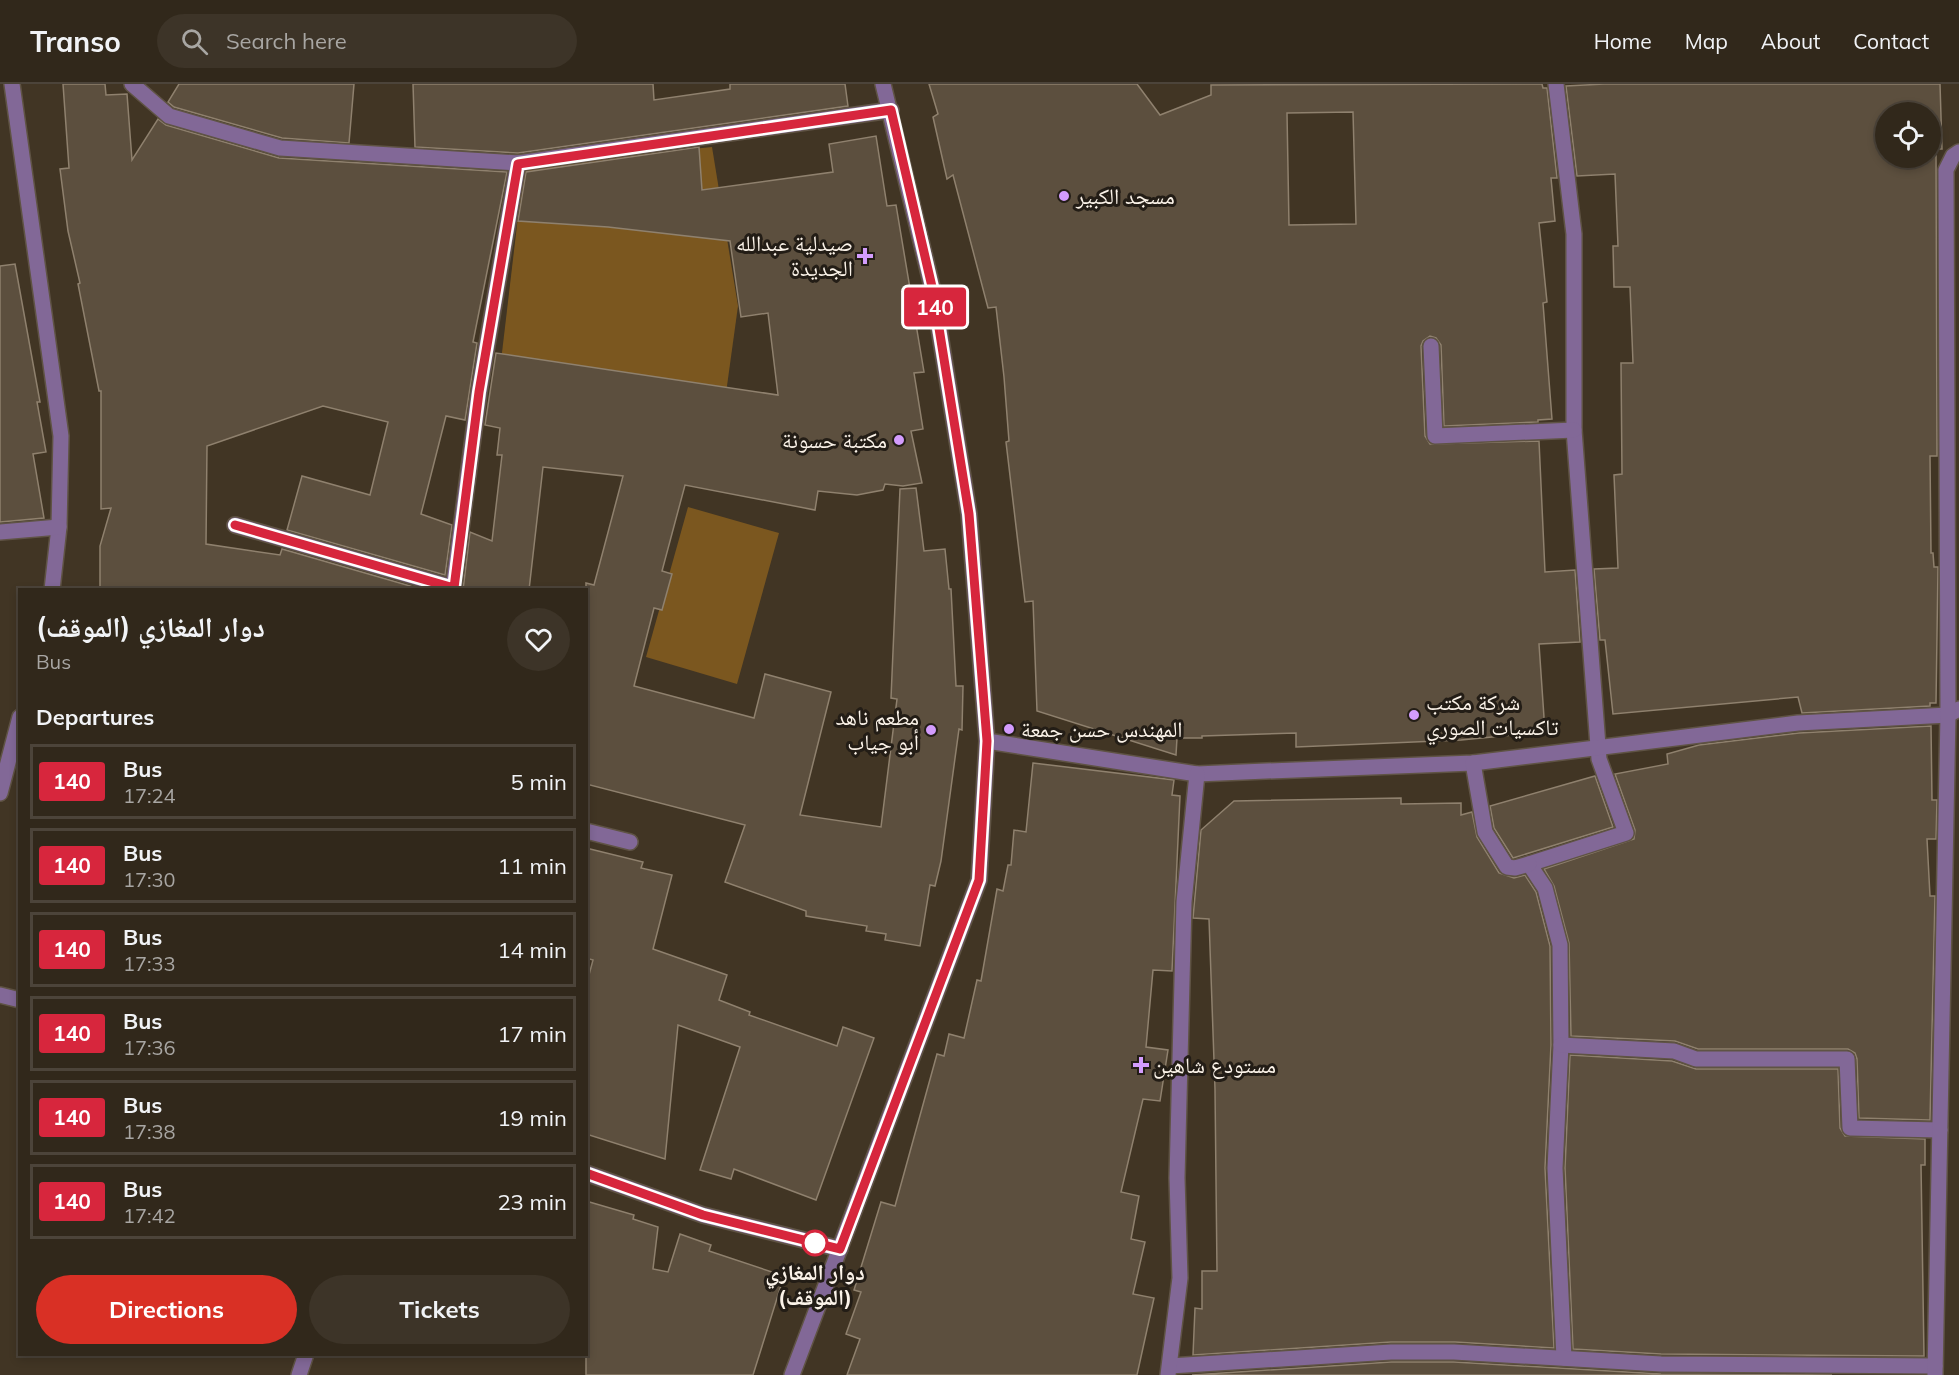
<!DOCTYPE html>
<html lang="en">
<head>
<meta charset="utf-8">
<style>
  body { margin:0; font-family:Mulish,"Noto Naskh Arabic",sans-serif; background:#3d3428; color:#f1f3f6; height:100vh; display:flex; flex-direction:column; font-size:22px; white-space:nowrap }
  * { box-sizing:border-box; margin:0 }
  p { font-size:20px; color:#a8a6a3 }
  .icon { flex:none; width:33px; height:33px; fill:none; stroke:currentColor; stroke-width:2; stroke-linecap:round; stroke-linejoin:round }
  .map { position:relative; flex:1; overflow:hidden }
  .side { position:absolute; left:18px; top:504px; width:570px; height:768px; display:flex; flex-direction:column; background:#31281b; border-radius:0px; box-shadow:0 3px 9px #0003,0 0 0 2px #4c443a }
  .side>* { flex:none }
  .badge { padding:0 12px; border-radius:4px; font-size:21px; line-height:39px }
  .controls { position:absolute; left:1875px; top:18px; display:grid; gap:12px }
  .controls a { display:grid; place-items:center; width:66px; height:66px; border-radius:50%; background:#31281b; box-shadow:0 3px 9px #0003,0 0 0 2px #4c443a; font-size:30px }
  .map>.badge { position:absolute; translate:-50% -50%; box-shadow:0 0 0 3px #fff }
  h2 { padding:0 18px; font-size:22px; line-height:54px }
  .round { display:grid; place-items:center; flex:none; width:63px; height:63px; border-radius:32px; background:#3d3428 }
  .head { display:flex; align-items:center; justify-content:space-between; height:102px; padding:0 18px }
  h1 { font-size:28px; font-weight:700; line-height:45px }
  .primary-button { display:flex; gap:12px; margin-top:auto; padding:12px 18px }
  .primary-button a { flex:1; height:69px; border-radius:36px; background:#d93025; color:#fff; font-size:24px; font-weight:700; line-height:69px; text-align:center }
  .primary-button a+a { background:#3d3428; color:#f1f3f6 }
  ul { padding:0; list-style:none }
  li { display:flex; align-items:center; gap:18px; height:75px; margin:0 12px 9px; padding:0 6px; border:3px solid #4c443a; border-radius:0px }
  li div { flex:1 }
  li b { display:block; font-size:22px }
  li em { font-style:normal }
  li .badge { min-width:66px; font-weight:700; text-align:center }
  header { display:flex; align-items:center; gap:36px; box-sizing:border-box; height:84px; padding:0 30px; background:#31281b; border-bottom:2px solid #4c443a }
  header strong { font-size:28px }
  nav { display:flex; gap:33px; margin-inline-start:auto; font-size:21px }
  .search { width:420px; height:54px; background:#3d3428; display:flex; align-items:center; gap:15px; box-sizing:border-box; padding:0 21px; border-radius:33px; color:#a8a6a3; font-size:22px }
  .map>svg:first-child { display:block }
  .green { fill:#7b571f }
  .building { fill:#5c4f3e; stroke:#8f816e; stroke-width:1.5; fill-rule:evenodd }
  .lines { fill:none; stroke-linecap:round; stroke-linejoin:round }
  .service-casing { stroke:#5f5344; stroke-width:18 }
  .minor-casing { stroke:#5f5344; stroke-width:18 }
  .tertiary-casing { stroke:#5f5344; stroke-width:18 }
  .service { stroke:#826897; stroke-width:15 }
  .minor { stroke:#826897; stroke-width:15 }
  .tertiary { stroke:#826897; stroke-width:15 }
  .line-casing { stroke:#fff; stroke-width:14 }
  .line { stroke:#d7263d; stroke-width:9 }
  .poi-dot { fill:#d39cfd; stroke:#231d16; stroke-width:2 }
  .stop-dot { fill:#fff; stroke:#d7263d; stroke-width:3 }
  .labels { text-anchor:middle; stroke-width:6; stroke-linejoin:round; paint-order:stroke }
  .poi-label { font-size:22px; fill:#fbf3e9; stroke:#231d16; text-anchor:start }
  .stop-label { font-size:22px; font-weight:bold; fill:#fbf3e9; stroke:#231d16 }
</style>
</head>
<body>
<header>
<strong>Transo</strong>
<div class="search"><svg class="icon" aria-label="search" viewBox="0 0 24 24"><circle cx="10" cy="10" r="6"/><path d="M15 15l6 6"/></svg>Search here</div>
<nav><a>Home</a><a>Map</a><a>About</a><a>Contact</a></nav>
</header>
<div class="map">
<svg width="1959" height="1291" viewBox="0 0 1959 1291">
  <rect width="100%" height="100%" fill="#413524"/>
  <!-- green -->
  <g class="green">
    <path d="M712,63L738,222L719,360L495,328L524,82Z"/>
    <path d="M688,423L779,449L737,600L646,573Z"/>
  </g>
  <!-- building -->
  <g class="building">
    <path d="M63,0H105L106,11L127,10L132,76L158,35L166,41L279,74L507,88L473,258L477,259L465,336L446,332L421,430L452,441L445,491L287,446L302,392L370,411L388,338L323,322L207,362L206,460L280,471L282,465L424,506H100V462L111,424L101,425V307H99L78,200L80,199L68,147L60,85L69,84Z"/>
    <path d="M179,0H354L349,59L282,54L174,23L168,18Z"/>
    <path d="M413,0H653L654,16L730,5V0H845L848,22L518,69L415,63Z"/>
    <path d="M929,0H1137L1160,31L1211,11V1L1542,0L1543,4H1547L1557,94H1551L1555,137L1539,139L1547,218L1543,219L1552,335L1538,336V338L1444,342L1441,261L1436,254L1430,252L1423,257L1421,262L1425,352L1430,360L1539,357L1545,488L1575,486L1580,558L1539,560L1545,648L1461,656L1296,663V649L1202,652V654H1177L1176,671L1037,627L1033,517L1025,518L1006,358L1009,357L1004,293L996,223L988,224L953,91L947,95L933,33L938,30ZM1353,28L1356,140L1289,141L1287,29Z"/>
    <path d="M1604,0H1940L1942,65H1936L1937,372H1930L1931,469H1933L1934,483H1938L1936,619H1930V622L1802,629L1798,613L1613,630L1605,556H1600L1594,485L1618,484L1614,391L1622,390L1621,279H1633L1630,203H1614L1613,162H1618L1615,90L1577,92L1566,2ZM1886,28H1930V74H1886Z"/>
    <path d="M876,52L887,122L896,121L924,288L914,289L923,345L911,347L922,399L903,402L885,400L883,406L857,411L818,407L815,426L685,401L662,487L672,490L662,526L654,524L634,602L754,634L765,590L831,608L800,731L881,743L897,615L891,614L900,405L916,404L924,467L945,465L949,505H951L956,602H963L962,646L959,645L941,777L935,802L930,801L920,862L885,856L886,850L866,847L867,842L806,832V827L725,798L745,741L586,700V499L594,501L623,392L543,383L529,506H463L470,448L492,457L502,371H497L500,344L485,341L496,269L778,311L768,229L741,233L730,157L608,143L518,137L526,88L699,63L702,106L833,88L829,60Z"/>
    <path d="M15,180L40,318H37L46,368L33,370L44,434L0,438V182Z"/>
    <path d="M1931,642L1932,716H1937L1936,755H1927L1930,812H1935L1930,1036L1859,1034L1857,975L1855,969L1848,965H1698L1675,957L1571,952L1569,859L1554,802L1544,785L1634,755L1635,746L1615,690L1668,680L1667,670L1699,661L1799,649Z"/>
    <path d="M1033,679L1174,696L1172,711L1180,712L1172,887L1153,886L1146,963L1168,966L1160,1017L1143,1015L1121,1108L1139,1112L1131,1155L1145,1158L1133,1210L1154,1214L1137,1291H847L860,1255L846,1250L861,1208L854,1206L881,1118L895,1122L937,970L944,972L949,950L964,954L977,896L981,897L997,805L1003,807L1008,781H1011L1014,746L1026,748Z"/>
    <path d="M1595,692L1613,743L1513,774L1494,744L1490,722Z"/>
    <path d="M1401,714V720L1461,719V731L1472,728L1477,753L1499,789L1514,794L1525,791L1536,808L1550,862L1551,961L1545,1084L1554,1264L1455,1258H1391L1193,1271L1195,1224L1202,1225V1187H1217L1215,1005L1209,835L1193,834L1201,746L1234,717Z"/>
    <path d="M586,764L643,778L641,784L672,791L653,865L727,891L719,916L750,928L749,931L837,962L843,943L874,954L816,1116L734,1085L731,1095L700,1086L740,963L678,941L665,1075L586,1050V902L593,876L586,874Z"/>
    <path d="M1570,971L1672,977L1696,985H1838L1840,1044L1845,1052L1925,1055V1081H1921L1924,1272L1661,1270L1573,1265L1565,1084Z"/>
    <path d="M586,1117L634,1131L633,1135L658,1143L653,1185L668,1188L680,1150L711,1161L709,1167L784,1192L753,1291H586Z"/>
    <path d="M1391,1278H1454L1661,1290L1832,1291H1192Z"/>
  </g>
  <g class="lines">
    <defs>
      <path id="service" d="M235,441L454,504"/>
      <g id="minor">
        <path d="M12,0L61,352L59,443L52,506"/>
        <path d="M132,0L169,32L280,64L518,79L891,26"/>
        <path d="M1556,0L1574,150V346L1599,675L1626,749L1529,780L1545,804L1560,861L1561,961L1555,1084L1564,1274"/>
        <path d="M1431,262L1435,352L1574,346"/>
        <path d="M0,448L59,443"/>
        <path d="M453,506L479,308L518,79"/>
        <path d="M987,657L1197,690L1243,688L1473,679L1798,639L1948,631L1959,625"/>
        <path d="M1473,679L1485,748L1507,783L1515,784L1529,780"/>
        <path d="M0,709L20,633"/>
        <path d="M586,747L630,758"/>
        <path d="M0,911L20,916"/>
        <path d="M1561,961L1674,967L1696,975H1847L1850,1044L1940,1046"/>
        <path d="M586,1089L703,1131L840,1165"/>
        <path d="M1170,1282L1391,1268H1454L1661,1280L1935,1282"/>
        <path d="M299,1291L306,1270"/>
        <path d="M1168,1291L1180,1194L1177,1094L1184,818L1197,690"/>
        <path d="M1935,1291L1948,631L1946,86L1953,72L1959,68"/>
      </g>
      <path id="tertiary" d="M792,1291L979,796L987,657L969,430L933,207L883,0"/>
    </defs>
    <!-- service casing -->
    <use href="#service" class="service-casing"/>
    <!-- minor casing -->
    <use href="#minor" class="minor-casing"/>
    <!-- tertiary casing -->
    <use href="#tertiary" class="tertiary-casing"/>
    <!-- service -->
    <use href="#service" class="service"/>
    <!-- minor -->
    <use href="#minor" class="minor"/>
    <!-- tertiary -->
    <use href="#tertiary" class="tertiary"/>
  </g>
  <g class="lines">
    <defs>
      <path id="line" d="M235,441L454,504L479,308L518,80L891,26L933,207L969,430L987,657L979,796L840,1165L703,1131L586,1089"/>
    </defs>
    <!-- line casing -->
    <use href="#line" class="line-casing"/>
    <!-- line -->
    <use href="#line" class="line"/>
  </g>
  <!-- markers -->
  <g class="poi-dot">
    <circle cx="1064" cy="112" r="6"/>
    <path d="M862 163h6v6h6v6h-6v6h-6v-6h-6v-6h6z"/>
    <circle cx="899" cy="356" r="6"/>
    <circle cx="1414" cy="631" r="6"/>
    <circle cx="1009" cy="645" r="6"/>
    <circle cx="931" cy="646" r="6"/>
    <path d="M1138 972h6v6h6v6h-6v6h-6v-6h-6v-6h6z"/>
  </g>
  <circle class="stop-dot" cx="815" cy="1159" r="12"/>
  <g class="labels">
    <!-- poi labels -->
    <g class="poi-label">
      <text x="1076" y="120">مسجد الكبير</text>
      <text x="853" y="167" text-anchor="end">صيدلية عبدالله<tspan x="853" dy="25">الجديدة</tspan></text>
      <text x="887" y="364" text-anchor="end">مكتبة حسونة</text>
      <text x="1426" y="626">شركة مكتب<tspan x="1426" dy="25">تاكسيات الصوري</tspan></text>
      <text x="919" y="641" text-anchor="end">مطعم ناهد<tspan x="919" dy="25">أبو جياب</tspan></text>
      <text x="1021" y="653">المهندس حسن جمعة</text>
      <text x="1153" y="989">مستودع شاهين</text>
    </g>
    <!-- stop labels -->
    <g class="stop-label">
      <text x="815" y="1196">دوار المغازي<tspan x="815" dy="25">(الموقف)</tspan></text>
    </g>
  </g>
</svg>
<div class="controls">
<a><svg class="icon" aria-label="locate" viewBox="0 0 24 24"><circle cx="12" cy="12" r="6"/><path d="M12 2v4M12 18v4M2 12h4M18 12h4"/></svg></a>
</div>
<b class="badge" style="left:935px;top:223px;background:#d7263d;color:#fff">140</b>
<section class="side">
<div class="head"><div><h1>دوار المغازي (الموقف)</h1><p>Bus</p></div><a class="round"><svg class="icon" aria-label="heart" viewBox="0 0 24 24"><path d="M12 20l-8-8c-3-5 5-10 8-4 3-6 11-1 8 4z"/></svg></a></div>
<h2>Departures</h2>
<ul>
<li><span class="badge" style="background:#d7263d;color:#fff">140</span><div><b>Bus</b><p>17:24</p></div><em>5 min</em></li>
<li><span class="badge" style="background:#d7263d;color:#fff">140</span><div><b>Bus</b><p>17:30</p></div><em>11 min</em></li>
<li><span class="badge" style="background:#d7263d;color:#fff">140</span><div><b>Bus</b><p>17:33</p></div><em>14 min</em></li>
<li><span class="badge" style="background:#d7263d;color:#fff">140</span><div><b>Bus</b><p>17:36</p></div><em>17 min</em></li>
<li><span class="badge" style="background:#d7263d;color:#fff">140</span><div><b>Bus</b><p>17:38</p></div><em>19 min</em></li>
<li><span class="badge" style="background:#d7263d;color:#fff">140</span><div><b>Bus</b><p>17:42</p></div><em>23 min</em></li>
</ul>
<div class="primary-button"><a>Directions</a><a>Tickets</a></div>
</section>
</div>
</body>
</html>
